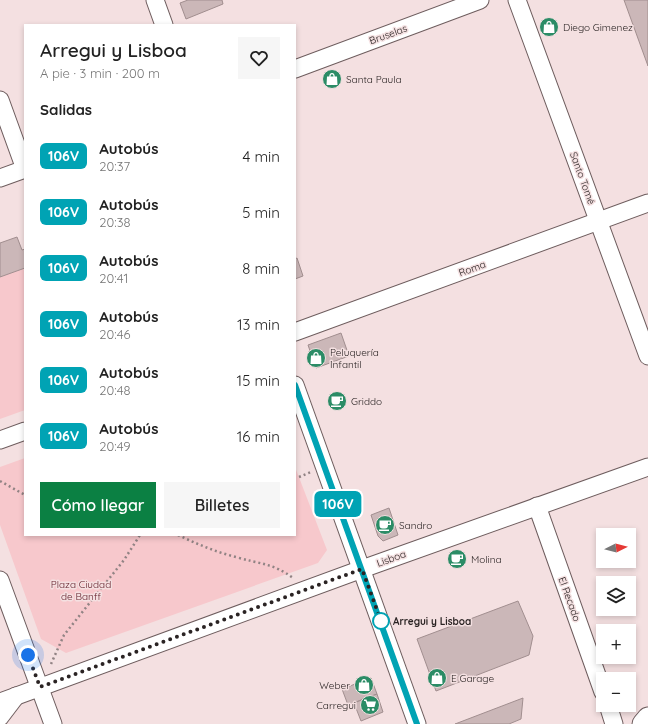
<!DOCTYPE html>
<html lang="es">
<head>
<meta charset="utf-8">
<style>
  body { margin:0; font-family:Quicksand,sans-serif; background:#f6f6f6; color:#222; height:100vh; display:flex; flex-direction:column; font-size:15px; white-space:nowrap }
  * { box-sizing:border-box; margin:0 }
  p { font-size:13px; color:#767676 }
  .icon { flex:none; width:22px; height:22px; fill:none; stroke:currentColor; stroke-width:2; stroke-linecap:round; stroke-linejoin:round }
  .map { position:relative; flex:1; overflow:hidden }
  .sheet { position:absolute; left:24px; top:24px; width:272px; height:512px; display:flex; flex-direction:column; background:#fff; border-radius:0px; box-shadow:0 2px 6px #0003 }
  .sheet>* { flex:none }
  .badge { padding:0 8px; border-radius:6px; font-size:14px; line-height:26px }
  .needle { width:26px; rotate:84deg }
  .buttons { position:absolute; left:596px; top:528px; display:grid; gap:8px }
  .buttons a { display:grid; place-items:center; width:40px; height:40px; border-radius:0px; background:#fff; box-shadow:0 2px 6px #0003; font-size:20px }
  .you { position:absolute; width:20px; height:20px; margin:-10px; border:3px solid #fff; border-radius:50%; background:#1a73e8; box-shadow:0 0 0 6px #1a73e833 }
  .map>.badge { position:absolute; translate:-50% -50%; box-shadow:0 0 0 2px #fff }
  h2 { padding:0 16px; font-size:15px; line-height:36px }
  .round { display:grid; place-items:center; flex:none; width:42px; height:42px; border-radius:0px; background:#f6f6f6 }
  .headline { display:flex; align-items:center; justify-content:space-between; height:68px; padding:0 16px }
  h1 { font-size:19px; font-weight:600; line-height:30px }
  .action { display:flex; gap:8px; margin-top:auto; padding:8px 16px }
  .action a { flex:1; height:46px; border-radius:0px; background:#0b8043; color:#fff; font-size:16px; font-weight:600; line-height:46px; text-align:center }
  .action a+a { background:#f6f6f6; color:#222 }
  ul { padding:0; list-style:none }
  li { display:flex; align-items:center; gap:12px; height:56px; padding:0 16px }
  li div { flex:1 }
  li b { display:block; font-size:15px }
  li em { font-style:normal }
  li .badge { min-width:44px; font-weight:700; text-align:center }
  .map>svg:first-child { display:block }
  .green { fill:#f7c8cc }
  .building { fill:#cbb7b8; stroke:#a18e8f }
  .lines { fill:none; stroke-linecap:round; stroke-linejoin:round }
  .minor-casing { stroke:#6e5d5e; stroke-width:19 }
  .tertiary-casing { stroke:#6e5d5e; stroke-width:23 }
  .path { stroke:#918384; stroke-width:2.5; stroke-dasharray:2 3; stroke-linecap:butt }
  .minor { stroke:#fff; stroke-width:17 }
  .tertiary { stroke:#fff; stroke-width:21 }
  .line-casing { stroke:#fff; stroke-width:9 }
  .line { stroke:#00a3b4; stroke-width:6 }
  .walk { stroke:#2a2323; stroke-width:4; stroke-dasharray:0 7.2 }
  .stop-dot { fill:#fff; stroke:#00a3b4; stroke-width:2 }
  .labels { text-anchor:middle; stroke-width:3; stroke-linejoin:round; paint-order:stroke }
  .poi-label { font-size:10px; fill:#2a2323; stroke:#f4e0e1; text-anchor:start }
  .street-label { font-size:10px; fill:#2a2323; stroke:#f4e0e1 }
  .park-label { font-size:10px; fill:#64202c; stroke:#f4e0e1 }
  .stop-label { font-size:10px; font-weight:bold; fill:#2a2323; stroke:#f4e0e1; text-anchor:start }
</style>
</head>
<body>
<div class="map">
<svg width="648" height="724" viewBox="0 0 648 724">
  <rect width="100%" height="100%" fill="#f4e0e1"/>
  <!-- green -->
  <g class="green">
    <path d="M25,268V410L0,419V277Z"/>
    <path d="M25,458V535H295V467L327,550L318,563L66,653L41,639L0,525V467Z"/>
  </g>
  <!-- building -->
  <g class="building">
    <path d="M188,0H222L223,4L186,19L180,3Z"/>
    <path d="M624,0H648V66Z"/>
    <path d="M17,237L22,250L25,249V268L0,277V243Z"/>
    <path d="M297,258L303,276L295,279V259Z"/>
    <path d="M341,333L349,356L316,368L308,345Z"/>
    <path d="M389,508L398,535L383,541L378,536L371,515Z"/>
    <path d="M518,601L533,636L529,655L436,691L417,639Z"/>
    <path d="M371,678L377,694L348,705L342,689Z"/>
    <path d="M377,694L383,712L361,721L354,703Z"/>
    <path d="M523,698L521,719L509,724H455Z"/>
  </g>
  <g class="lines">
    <defs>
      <g id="minor">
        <path d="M155,0L164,25"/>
        <path d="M517,0L648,356"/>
        <path d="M295,69L480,0"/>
        <path d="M0,100L25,169"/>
        <path d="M0,178L25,169"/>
        <path d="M295,332L648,203"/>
        <path d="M295,385L417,724"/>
        <path d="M0,440L25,431"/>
        <path d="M537,506L603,692"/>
        <path d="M0,580L53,724"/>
        <path d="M0,702L362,569L648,467"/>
        <path d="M608,705L614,724"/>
        <path d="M0,717L16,696"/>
      </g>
      <path id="tertiary" d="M643,724L648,718"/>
    </defs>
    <!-- minor casing -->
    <use href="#minor" class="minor-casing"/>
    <!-- tertiary casing -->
    <use href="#tertiary" class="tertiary-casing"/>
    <!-- path -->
    <g class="path">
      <path d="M299,477L311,472"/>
      <path d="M0,481L25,495"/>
      <path d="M178,535C197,544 216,552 236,557C259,564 273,563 293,578"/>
      <path d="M51,664L64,635L124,560L140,535"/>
    </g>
    <!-- minor -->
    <use href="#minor" class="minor"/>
    <!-- tertiary -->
    <use href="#tertiary" class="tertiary"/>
  </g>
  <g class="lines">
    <defs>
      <path id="line" d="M295,385L417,724"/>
    </defs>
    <!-- line casing -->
    <use href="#line" class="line-casing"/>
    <!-- line -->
    <use href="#line" class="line"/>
    <!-- walk -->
    <path class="walk" d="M28,655L40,687L362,569L381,621"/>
  </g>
  <!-- icons -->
  <defs>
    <symbol id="shop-disc" viewBox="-11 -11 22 22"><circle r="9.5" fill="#2b8c66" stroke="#f4e0e1"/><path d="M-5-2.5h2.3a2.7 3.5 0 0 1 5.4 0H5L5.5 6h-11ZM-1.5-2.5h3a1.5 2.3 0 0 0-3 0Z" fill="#fff"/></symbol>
    <symbol id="cafe-disc" viewBox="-11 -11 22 22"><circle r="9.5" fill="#2b8c66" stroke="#f4e0e1"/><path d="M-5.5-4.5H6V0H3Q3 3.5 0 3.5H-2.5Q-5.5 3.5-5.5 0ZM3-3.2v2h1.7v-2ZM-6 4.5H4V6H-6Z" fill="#fff"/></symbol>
    <symbol id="supermarket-disc" viewBox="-11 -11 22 22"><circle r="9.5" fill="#2b8c66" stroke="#f4e0e1"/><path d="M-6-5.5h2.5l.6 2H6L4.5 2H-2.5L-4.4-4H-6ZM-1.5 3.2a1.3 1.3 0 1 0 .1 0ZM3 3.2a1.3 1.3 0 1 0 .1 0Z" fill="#fff"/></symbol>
  </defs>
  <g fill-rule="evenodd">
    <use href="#shop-disc" x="538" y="16" width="22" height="22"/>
    <use href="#shop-disc" x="321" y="68" width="22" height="22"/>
    <use href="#shop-disc" x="305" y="347" width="22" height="22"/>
    <use href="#cafe-disc" x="326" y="390" width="22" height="22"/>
    <use href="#cafe-disc" x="374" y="514" width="22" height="22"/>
    <use href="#cafe-disc" x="446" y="548" width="22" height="22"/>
    <use href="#shop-disc" x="426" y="667" width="22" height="22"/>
    <use href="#shop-disc" x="353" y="674" width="22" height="22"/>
    <use href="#supermarket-disc" x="359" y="694" width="22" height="22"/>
  </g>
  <!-- markers -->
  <circle class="stop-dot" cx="381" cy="621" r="8"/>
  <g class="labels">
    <!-- poi labels -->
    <g class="poi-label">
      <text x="563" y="31">Diego Gimenez</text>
      <text x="346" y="83">Santa Paula</text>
      <text x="330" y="356">Peluquería<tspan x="330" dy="12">Infantil</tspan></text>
      <text x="351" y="405">Griddo</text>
      <text x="399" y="529">Sandro</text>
      <text x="471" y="563">Molina</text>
      <text x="451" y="682">E Garage</text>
      <text x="350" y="689" text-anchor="end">Weber</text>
      <text x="356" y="709" text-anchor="end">Carregui</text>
    </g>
    <!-- street labels -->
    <g class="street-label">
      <text transform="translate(388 34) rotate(-20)" y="4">Bruselas</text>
      <text transform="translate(583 178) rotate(70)" y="4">Santo Tomé</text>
      <text transform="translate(472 268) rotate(-20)" y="4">Roma</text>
      <text transform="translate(391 558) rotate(-20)" y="4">Lisboa</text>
      <text transform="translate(570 599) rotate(70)" y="4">El Recado</text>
    </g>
    <!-- park labels -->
    <g class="park-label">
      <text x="81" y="588">Plaza Ciudad<tspan x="81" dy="12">de Banff</tspan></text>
    </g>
    <!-- stop labels -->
    <g class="stop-label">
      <text x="393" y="625">Arregui y Lisboa</text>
    </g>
  </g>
</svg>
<div class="buttons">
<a><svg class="needle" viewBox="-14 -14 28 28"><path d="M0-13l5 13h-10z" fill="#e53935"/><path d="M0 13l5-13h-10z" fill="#767676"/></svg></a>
<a><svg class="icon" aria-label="layers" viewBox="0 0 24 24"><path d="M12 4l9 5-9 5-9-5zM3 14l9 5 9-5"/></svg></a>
<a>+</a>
<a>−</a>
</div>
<div class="you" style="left:28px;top:655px"></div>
<b class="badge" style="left:338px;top:504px;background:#00a3b4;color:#fff">106V</b>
<section class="sheet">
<div class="headline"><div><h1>Arregui y Lisboa</h1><p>A pie · 3 min · 200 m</p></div><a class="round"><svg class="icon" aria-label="heart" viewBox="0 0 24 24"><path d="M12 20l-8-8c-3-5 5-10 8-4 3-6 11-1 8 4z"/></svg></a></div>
<h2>Salidas</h2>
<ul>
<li><span class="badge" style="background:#00a3b4;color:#fff">106V</span><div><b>Autobús</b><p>20:37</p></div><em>4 min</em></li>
<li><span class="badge" style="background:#00a3b4;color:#fff">106V</span><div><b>Autobús</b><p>20:38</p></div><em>5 min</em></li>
<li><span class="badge" style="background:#00a3b4;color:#fff">106V</span><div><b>Autobús</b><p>20:41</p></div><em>8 min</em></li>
<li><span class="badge" style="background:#00a3b4;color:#fff">106V</span><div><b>Autobús</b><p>20:46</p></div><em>13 min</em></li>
<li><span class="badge" style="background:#00a3b4;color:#fff">106V</span><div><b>Autobús</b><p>20:48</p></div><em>15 min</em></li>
<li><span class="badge" style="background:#00a3b4;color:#fff">106V</span><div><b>Autobús</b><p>20:49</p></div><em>16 min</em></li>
</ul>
<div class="action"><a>Cómo llegar</a><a>Billetes</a></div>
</section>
</div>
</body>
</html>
